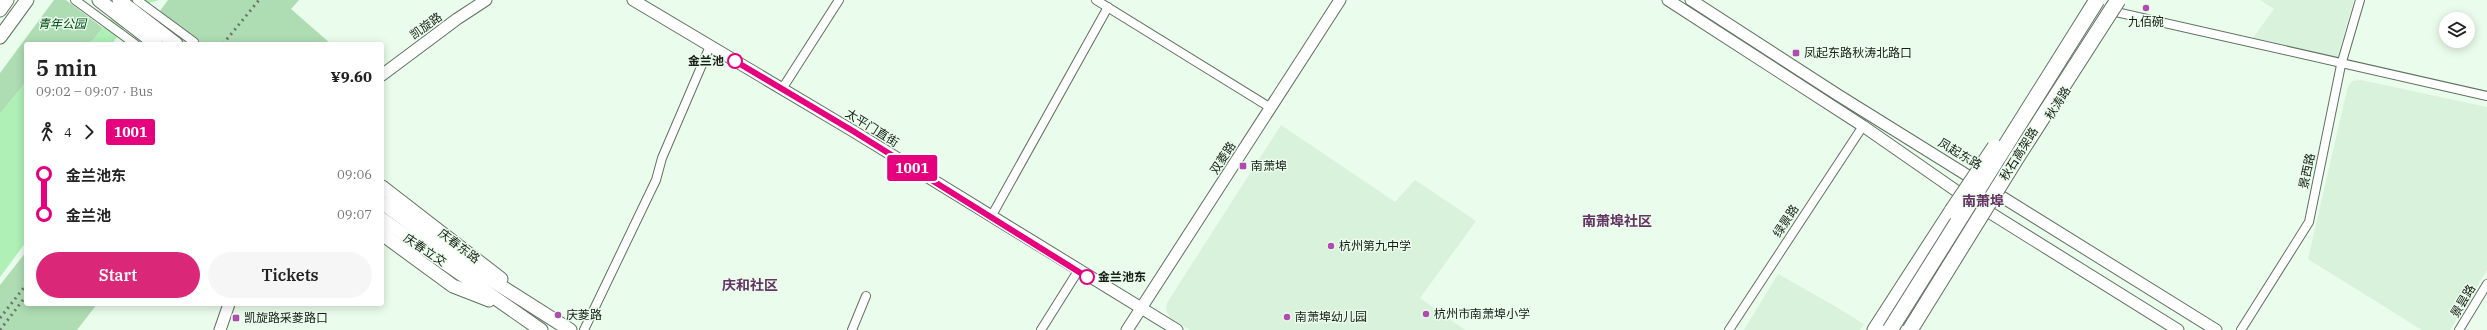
<!DOCTYPE html>
<html lang="en">
<head>
<meta charset="utf-8">
<style>
  body { margin:0; font-family:"IBM Plex Serif","Noto Sans SC",serif; background:#f6f6f6; color:#222; height:100vh; display:flex; flex-direction:column; font-size:15px; white-space:nowrap }
  * { box-sizing:border-box; margin:0 }
  p { font-size:13px; color:#767676 }
  .icon { flex:none; width:22px; height:22px; fill:none; stroke:currentColor; stroke-width:2; stroke-linecap:round; stroke-linejoin:round }
  .map { position:relative; flex:1; overflow:hidden }
  .details { position:absolute; left:24px; top:42px; width:360px; height:264px; display:flex; flex-direction:column; background:#fff; border-radius:4px; box-shadow:0 2px 10px #0003 }
  .details>* { flex:none }
  .badge { padding:0 8px; border-radius:3px; font-size:14px; line-height:26px }
  .controls { position:absolute; left:2439px; top:12px; display:grid; gap:8px }
  .controls a { display:grid; place-items:center; width:36px; height:36px; border-radius:50%; background:#fff; box-shadow:0 2px 10px #0003; font-size:20px }
  .map>.badge { position:absolute; translate:-50% -50%; box-shadow:0 0 0 2px #fff }
  .legs { display:flex; align-items:center; gap:6px; height:44px; padding:0 12px; font-size:13px }
  .legs p { margin-inline-start:auto }
  .head { display:flex; align-items:center; justify-content:space-between; height:68px; padding:0 12px }
  h1 { font-size:22px; font-weight:600; line-height:30px }
  .action { display:flex; gap:8px; margin-top:auto; padding:8px 12px }
  .action a { flex:1; height:46px; border-radius:24px; background:#db2777; color:#fff; font-size:16px; font-weight:600; line-height:46px; text-align:center }
  .action a+a { background:#f6f6f6; color:#222 }
  ul { padding:0 12px; list-style:none }
  li { display:flex; align-items:center; gap:14px; height:40px; font-size:15px }
  li i { display:grid; place-items:center; width:6px; height:100%; margin:0 5px; background:currentColor }
  li i::after { content:''; width:10px; height:10px; margin:-5px; border:3px solid; border-radius:50%; background:#fff }
  li p { margin-inline-start:auto }
  li:first-child i { background:linear-gradient(#0000 50%,currentColor 0) }
  li:last-child i { background:linear-gradient(currentColor 50%,#0000 0) }
  .map>svg:first-child { display:block }
  .built { fill:#d9f2dc }
  .green { fill:#aedcb3 }
  .water { fill:#aef0b6 }
  .lines { fill:none; stroke-linecap:round; stroke-linejoin:round }
  .street-casing { stroke:#617163; stroke-width:10 }
  .secondary-casing { stroke:#617163; stroke-width:13 }
  .primary-casing { stroke:#617163; stroke-width:15 }
  .highway-casing { stroke:#617163; stroke-width:17 }
  .street { stroke:#fff; stroke-width:8 }
  .secondary { stroke:#fff; stroke-width:11 }
  .primary { stroke:#fff; stroke-width:13 }
  .highway { stroke:#fff; stroke-width:15 }
  .rail { stroke:#6c776d; stroke-width:3; stroke-dasharray:2 4; stroke-linecap:butt }
  .highway-bridge-casing { stroke:#617163; stroke-width:17; stroke-linecap:butt }
  .highway-bridge { stroke:#fff; stroke-width:15 }
  .line-1-casing { stroke:#fff; stroke-width:9 }
  .line-1 { stroke:#e6007e; stroke-width:6 }
  .poi-dot { fill:#b04baf; stroke:#eafceb; stroke-width:1.5 }
  .stop-1-dot { fill:#fff; stroke:#e6007e; stroke-width:2 }
  .labels { text-anchor:middle; stroke-width:3; stroke-linejoin:round; paint-order:stroke }
  .poi-label { font-size:12px; fill:#171d17; stroke:#eafceb; text-anchor:start }
  .park-label { font-size:12px; font-style:italic; fill:#004b19; stroke:#eafceb }
  .street-label { font-size:12px; fill:#171d17; stroke:#eafceb }
  .stop-label { font-size:12px; font-weight:bold; fill:#171d17; stroke:#eafceb; text-anchor:end }
  .quarter-label { font-size:14px; font-weight:bold; fill:#643263; stroke:#eafceb }
</style>
</head>
<body>
<div class="map">
<svg width="2487" height="330" viewBox="0 0 2487 330">
  <rect width="100%" height="100%" fill="#eafceb"/>
  <!-- built -->
  <g class="built">
    <path d="M2260,0H2354L2337,58L2253,38L2274,9Z"/>
    <path d="M2361,80L2487,107V270L2450,330H2422L2308,259L2348,86L2353,81Z"/>
    <path d="M1281,125L1395,202L1415,180L1476,221L1420,298L1465,330H1190L1170,318L1166,310L1167,303Z"/>
    <path d="M1778,274L1831,304L1864,324L1860,330H1744Z"/>
  </g>
  <!-- green -->
  <g class="green">
    <path d="M54,0H66L103,28L92,41L84,44H26V82L0,114V73Z"/>
    <path d="M168,0H299L291,9L331,44H136Z"/>
    <path d="M26,252V304H97L77,330H0V285Z"/>
  </g>
  <!-- water -->
  <g class="water">
    <path d="M127,0H159L149,3L143,1L112,44H84L92,41Z"/>
    <path d="M26,82V242L0,277V114Z"/>
  </g>
  <g class="lines">
    <defs>
      <g id="street">
        <path d="M75,0L135,44"/>
        <path d="M137,0L194,42"/>
        <path d="M1096,0L1271,108"/>
        <path d="M2116,12L2487,96"/>
        <path d="M782,89L839,0"/>
        <path d="M991,217L1108,7"/>
        <path d="M584,330L656,180L662,158L710,46"/>
        <path d="M852,330L866,296"/>
        <path d="M1041,330L1078,271"/>
        <path d="M1729,330L1863,126"/>
        <path d="M2241,330L2309,222L2341,65L2360,0"/>
        <path d="M2459,330L2487,284"/>
      </g>
      <g id="secondary">
        <path d="M633,0L853,131L1177,330"/>
        <path d="M1668,0L1863,126L1968,199L2178,330"/>
        <path d="M1691,0L1838,95L2216,330"/>
        <path d="M382,75L457,19L486,0"/>
        <path d="M220,330L229,304"/>
        <path d="M1127,330L1340,0"/>
      </g>
      <g id="primary">
        <path d="M99,0L156,44"/>
        <path d="M119,0L176,44"/>
        <path d="M0,10L7,0"/>
        <path d="M0,37L27,0"/>
        <path d="M382,187L501,279"/>
        <path d="M382,203L474,269L570,330"/>
        <path d="M382,219L541,330"/>
        <path d="M382,234L453,286L489,300"/>
      </g>
      <path id="highway" d="M1875,330L1952,211"/>
    </defs>
    <!-- street casing -->
    <use href="#street" class="street-casing"/>
    <!-- secondary casing -->
    <use href="#secondary" class="secondary-casing"/>
    <!-- primary casing -->
    <use href="#primary" class="primary-casing"/>
    <!-- highway casing -->
    <use href="#highway" class="highway-casing"/>
    <!-- street -->
    <use href="#street" class="street"/>
    <!-- secondary -->
    <use href="#secondary" class="secondary"/>
    <!-- primary -->
    <use href="#primary" class="primary"/>
    <!-- highway -->
    <use href="#highway" class="highway"/>
    <!-- rail -->
    <g class="rail">
      <path d="M223,44L259,0"/>
      <path d="M0,318L26,285"/>
      <path d="M0,330L26,296"/>
    </g>
    <defs>
      <g id="highway-bridge">
        <path d="M1952,211L1995,147"/>
        <path d="M1890,330L2097,0"/>
        <path d="M1910,330L2017,157L2118,0"/>
      </g>
    </defs>
    <!-- highway-bridge casing -->
    <use href="#highway-bridge" class="highway-bridge-casing"/>
    <!-- highway-bridge -->
    <use href="#highway-bridge" class="highway-bridge"/>
  </g>
  <g class="lines">
    <defs>
      <path id="line-1" d="M735,61L853,131L1087,277"/>
    </defs>
    <!-- line-1 casing -->
    <use href="#line-1" class="line-1-casing"/>
    <!-- line-1 -->
    <use href="#line-1" class="line-1"/>
  </g>
  <!-- markers -->
  <g class="poi-dot">
    <circle cx="2146" cy="8" r="4"/>
    <rect x="1792" y="49" width="8" height="8" rx="2"/>
    <rect x="1239" y="162" width="8" height="8" rx="2"/>
    <circle cx="1331" cy="246" r="4"/>
    <circle cx="1426" cy="314" r="4"/>
    <circle cx="558" cy="315" r="4"/>
    <circle cx="1287" cy="317" r="4"/>
    <rect x="232" y="314" width="8" height="8" rx="2"/>
  </g>
  <g class="stop-1-dot">
    <circle cx="735" cy="61" r="7"/>
    <circle cx="1087" cy="277" r="7"/>
  </g>
  <g class="labels">
    <!-- poi labels -->
    <g class="poi-label">
      <text x="2146" y="26" text-anchor="middle">九佰碗</text>
      <text x="1804" y="57">凤起东路秋涛北路口</text>
      <text x="1251" y="170">南萧埠</text>
      <text x="1339" y="250">杭州第九中学</text>
      <text x="1434" y="318">杭州市南萧埠小学</text>
      <text x="566" y="319">庆菱路</text>
      <text x="1295" y="321">南萧埠幼儿园</text>
      <text x="244" y="322">凯旋路采菱路口</text>
    </g>
    <!-- park labels -->
    <g class="park-label">
      <text x="62" y="28">青年公园</text>
    </g>
    <!-- street labels -->
    <g class="street-label">
      <text transform="translate(426 26) rotate(-36)" y="4">凯旋路</text>
      <text transform="translate(2058 103) rotate(-58)" y="4">秋涛路</text>
      <text transform="translate(872 128) rotate(32)" y="4">太平门直街</text>
      <text transform="translate(1960 154) rotate(31)" y="4">凤起东路</text>
      <text transform="translate(2019 154) rotate(-58)" y="4">秋石高架路</text>
      <text transform="translate(1223 158) rotate(-57)" y="4">双菱路</text>
      <text transform="translate(2307 171) rotate(-78)" y="4">景西路</text>
      <text transform="translate(1786 221) rotate(-57)" y="4">绿景路</text>
      <text transform="translate(459 246) rotate(37)" y="4">庆春东路</text>
      <text transform="translate(425 250) rotate(34)" y="4">庆春立交</text>
      <text transform="translate(2463 301) rotate(-59)" y="4">景昙路</text>
    </g>
    <!-- stop labels -->
    <g class="stop-label">
      <text x="724" y="65">金兰池</text>
      <text x="1098" y="281" text-anchor="start">金兰池东</text>
    </g>
    <!-- quarter labels -->
    <g class="quarter-label">
      <text x="1983" y="206">南萧埠</text>
      <text x="1617" y="226">南萧埠社区</text>
      <text x="750" y="290">庆和社区</text>
    </g>
  </g>
</svg>
<div class="controls">
<a><svg class="icon" aria-label="layers" viewBox="0 0 24 24"><path d="M12 4l9 5-9 5-9-5zM3 14l9 5 9-5"/></svg></a>
</div>
<b class="badge" style="left:912px;top:168px;background:#e6007e;color:#fff">1001</b>
<section class="details">
<div class="head"><div><h1>5 min</h1><p>09:02 – 09:07 · Bus</p></div><b>¥9.60</b></div>
<div class="legs"><svg class="icon" aria-label="walk" viewBox="0 0 24 24"><circle cx="13" cy="4" r="2"/><path d="M13 8l-2 6 4 7M11 14l-3 7M7 12l3-4h3l4 4"/></svg>4<svg class="icon" aria-label="forward" viewBox="0 0 24 24"><path d="M9 5l7 7-7 7"/></svg><b class="badge" style="background:#e6007e;color:#fff">1001</b></div>
<ul>
<li><i style="color:#e6007e"></i><b>金兰池东</b><p>09:06</p></li>
<li><i style="color:#e6007e"></i><b>金兰池</b><p>09:07</p></li>
</ul>
<div class="action"><a>Start</a><a>Tickets</a></div>
</section>
</div>
</body>
</html>
